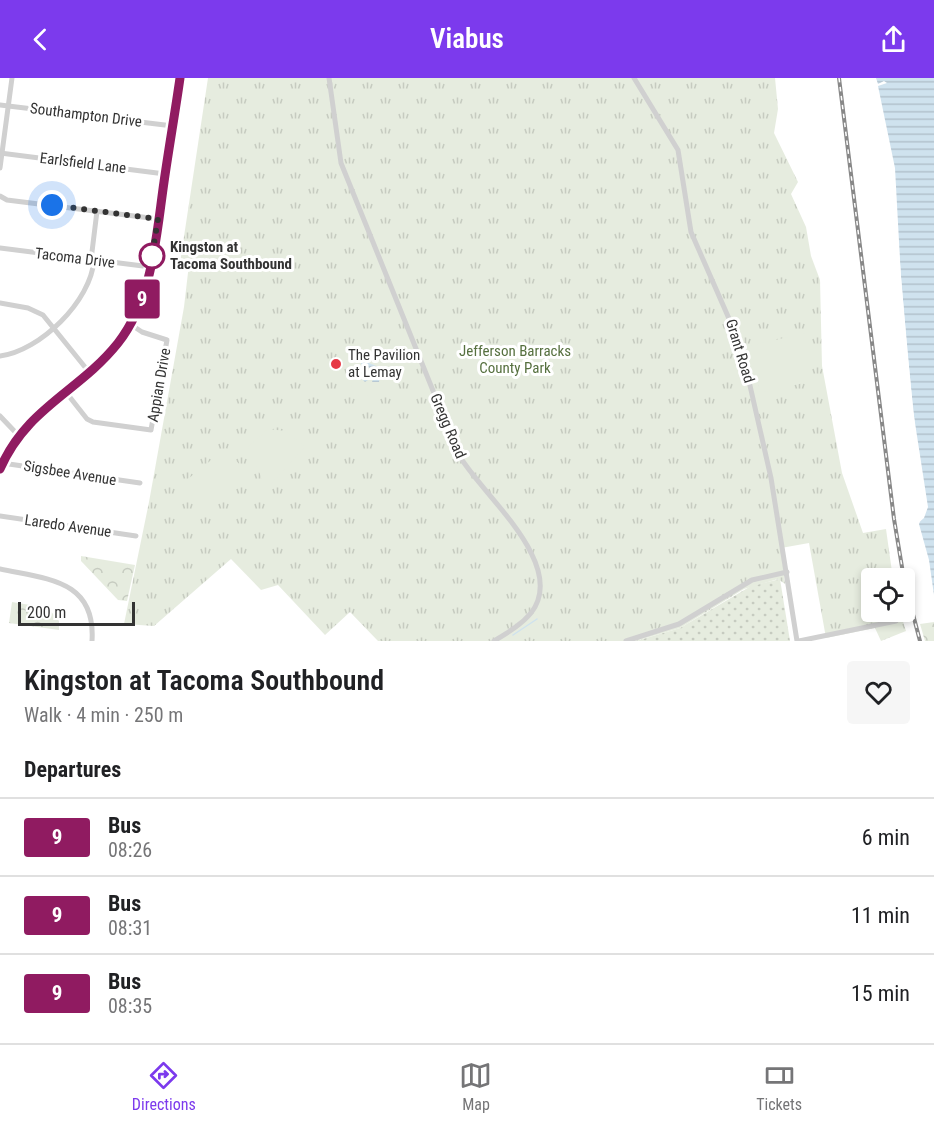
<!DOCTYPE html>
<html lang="en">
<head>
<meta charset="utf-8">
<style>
  body { margin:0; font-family:"Roboto Condensed",sans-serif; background:#f6f6f6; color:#202124; height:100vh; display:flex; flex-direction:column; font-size:22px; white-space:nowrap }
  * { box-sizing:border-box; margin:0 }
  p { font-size:20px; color:#757577 }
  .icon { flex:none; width:33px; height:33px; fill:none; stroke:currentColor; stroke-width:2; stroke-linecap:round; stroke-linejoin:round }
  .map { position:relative; height:563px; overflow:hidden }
  .drawer { display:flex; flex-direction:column; background:#fff; flex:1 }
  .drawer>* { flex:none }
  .badge { padding:0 12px; border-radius:4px; font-size:21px; line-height:39px }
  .controls { position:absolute; left:861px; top:490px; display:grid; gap:12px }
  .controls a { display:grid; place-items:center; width:54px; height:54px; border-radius:6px; background:#fff; box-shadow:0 3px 9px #0003; font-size:30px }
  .scale { position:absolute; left:18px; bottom:15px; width:117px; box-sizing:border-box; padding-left:6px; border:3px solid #333; border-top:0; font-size:16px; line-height:21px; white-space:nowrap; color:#333; -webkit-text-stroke:4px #fff; paint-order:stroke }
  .you { position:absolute; width:30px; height:30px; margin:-15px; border:4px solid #fff; border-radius:50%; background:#1a73e8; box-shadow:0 0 0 9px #1a73e833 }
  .map>.badge { position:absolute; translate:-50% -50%; box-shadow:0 0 0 3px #fff }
  h2 { padding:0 24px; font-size:22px; line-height:54px }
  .round { display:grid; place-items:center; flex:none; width:63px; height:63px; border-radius:6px; background:#f6f6f6 }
  .headline { display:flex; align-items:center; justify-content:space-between; height:102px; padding:0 24px }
  h1 { font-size:28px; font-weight:600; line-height:45px }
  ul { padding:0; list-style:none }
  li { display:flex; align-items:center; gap:18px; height:78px; padding:0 24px; border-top:2px solid #e0e0e0 }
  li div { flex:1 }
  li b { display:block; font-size:22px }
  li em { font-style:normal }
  li .badge { min-width:66px; font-weight:700; text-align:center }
  header { display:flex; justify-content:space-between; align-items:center; height:78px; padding:0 24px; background:#7c3aed; color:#fff; font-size:27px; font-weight:600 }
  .tab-bar { display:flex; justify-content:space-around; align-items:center; height:84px; border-top:2px solid #e0e0e0; background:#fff; font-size:16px; color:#757577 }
  .tab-bar a { display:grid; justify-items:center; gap:3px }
  .tab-bar .current { color:#7c3aed }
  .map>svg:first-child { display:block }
  .grass { fill:url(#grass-dots) }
  .forest { fill:url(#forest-crowns) }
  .park { fill:url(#park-tufts) }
  .garden { fill:#e6ecdf }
  .water { fill:url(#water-rules) }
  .pier { fill:#fff }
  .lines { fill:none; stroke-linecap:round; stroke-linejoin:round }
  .stream { stroke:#cfe2ee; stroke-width:1.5 }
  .minor { stroke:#d0d0d0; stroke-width:5 }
  .major { stroke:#ababab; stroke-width:7 }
  .rail-casing { stroke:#888; stroke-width:4 }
  .rail { stroke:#fff; stroke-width:1.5; stroke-dasharray:4.5; stroke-linecap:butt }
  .line-casing { stroke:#fff; stroke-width:14 }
  .line { stroke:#901b61; stroke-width:9 }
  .walk { stroke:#333; stroke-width:6; stroke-dasharray:0 10.8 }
  .stop-dot { fill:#fff; stroke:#901b61; stroke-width:3 }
  .poi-dot { fill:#e63946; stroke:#fff; stroke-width:2 }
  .labels { text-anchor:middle; stroke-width:6; stroke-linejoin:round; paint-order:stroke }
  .street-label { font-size:15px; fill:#333; stroke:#fff }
  .stop-label { font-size:15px; font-weight:bold; fill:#333; stroke:#fff; text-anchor:start }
  .park-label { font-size:15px; fill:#56703f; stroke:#fff }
  .poi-label { font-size:15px; fill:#333; stroke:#fff; text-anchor:start }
</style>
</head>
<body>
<header><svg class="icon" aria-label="back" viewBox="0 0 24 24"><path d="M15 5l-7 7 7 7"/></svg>Viabus<svg class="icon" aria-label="share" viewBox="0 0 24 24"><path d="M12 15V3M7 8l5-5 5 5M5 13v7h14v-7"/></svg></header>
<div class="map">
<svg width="934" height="563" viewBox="0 0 934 563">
  <defs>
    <pattern id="grass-dots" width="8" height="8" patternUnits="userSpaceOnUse" patternTransform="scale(1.5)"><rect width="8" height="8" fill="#e6ecdf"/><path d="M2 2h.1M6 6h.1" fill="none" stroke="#c6cbc0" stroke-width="1.8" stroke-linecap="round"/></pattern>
    <pattern id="forest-crowns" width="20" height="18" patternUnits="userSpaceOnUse" patternTransform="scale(1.5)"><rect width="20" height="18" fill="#e6ecdf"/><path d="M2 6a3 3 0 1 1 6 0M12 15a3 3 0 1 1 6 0" fill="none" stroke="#c6cbc0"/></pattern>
    <pattern id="park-tufts" width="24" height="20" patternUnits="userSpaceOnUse" patternTransform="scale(1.5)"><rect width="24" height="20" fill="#e6ecdf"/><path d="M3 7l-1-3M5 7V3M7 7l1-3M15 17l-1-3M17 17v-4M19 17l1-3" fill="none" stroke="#c6cbc0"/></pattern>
    <pattern id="water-rules" width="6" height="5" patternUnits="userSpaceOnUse" patternTransform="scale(1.5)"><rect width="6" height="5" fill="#cfe2ee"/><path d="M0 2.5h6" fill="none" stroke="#b2c2cd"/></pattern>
  </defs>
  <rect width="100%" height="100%" fill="#fff"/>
  <!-- grass -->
  <path class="grass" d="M780,501L790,563H636L680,550L751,508Z"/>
  <!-- forest -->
  <g class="forest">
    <path d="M81,478L135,487L127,523L118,522L81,483Z"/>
    <path d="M12,524L48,530L59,543V552L9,545Z"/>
    <path d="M934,544V563H925L920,546Z"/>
  </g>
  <!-- park -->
  <path class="park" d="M208,0H775L778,31L774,55L798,104L791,116L806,149L811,178L820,202L822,288L842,395L863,455L886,451L893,501H872V534H900L906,553L881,563L875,550L826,560L809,465L781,470L785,506L778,501L744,511L680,550L636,563H378L350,534L325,557L278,507L261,512L231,481L154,548L124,546L149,424L184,229L189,186L180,185Z"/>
  <!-- garden -->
  <g class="garden">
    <path d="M805,255L808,259V304L760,315L749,268Z"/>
    <path d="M371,266L377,268C390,285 387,299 377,316L359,318L351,308L354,283L350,279Z"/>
    <path d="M268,351L286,353L305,369L270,407L263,403L248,369Z"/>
    <path d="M226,370L247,396L205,431L183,405Z"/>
  </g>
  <!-- water -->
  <g class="water">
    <path d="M869,0H934V517L929,482L919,446L924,434L907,271L892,88L880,45V22Z"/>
    <path d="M367,280L369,285L381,290L379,304H372L375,295L368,289V302L365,304L362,301L361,284Z"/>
  </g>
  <!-- pier -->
  <path class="pier" d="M866,0H876L878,6L884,3L887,5L878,8L895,90L901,200L913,332L928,429L924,440L916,447L922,423L904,272L889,89L877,45V22Z"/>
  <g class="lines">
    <!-- stream -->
    <path class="stream" d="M513,557L537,541"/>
    <!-- minor -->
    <g class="minor">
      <path d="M329,0L341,85L459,377C480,415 569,486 531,535C521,547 507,555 494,563"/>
      <path d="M634,0L678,72L691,154L741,268L771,400L797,563"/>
      <path d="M0,27L173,48"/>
      <path d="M0,75L165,96"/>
      <path d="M0,90L12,0"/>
      <path d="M0,118L7,122L158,141"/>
      <path d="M0,170L151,189"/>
      <path d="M91,182L97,133"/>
      <path d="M0,225L28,230L43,237L89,294"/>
      <path d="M0,278C40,273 91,223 94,182"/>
      <path d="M65,313L87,341L93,344L151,352L167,262L142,254L130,246"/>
      <path d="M0,338L19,358"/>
      <path d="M2,385L140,405"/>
      <path d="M0,438L136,458"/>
      <path d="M0,491C46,501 96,501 92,563"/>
      <path d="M626,563L679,546L752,502L787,494"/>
      <path d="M799,563L896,543"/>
    </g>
    <!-- major -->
    <path class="major" d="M0,391C27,328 80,314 118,265C150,222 154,169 162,118C168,78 174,39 180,0"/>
    <defs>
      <g id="rail">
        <path d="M839,0L894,441L904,501"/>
        <path d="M904,502L920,563"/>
      </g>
    </defs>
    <!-- rail casing -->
    <use href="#rail" class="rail-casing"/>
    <!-- rail -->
    <use href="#rail" class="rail"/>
  </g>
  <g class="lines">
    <defs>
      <path id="line" d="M0,391C27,329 79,314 118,265C153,220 156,159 164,104C169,69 175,35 180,0"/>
    </defs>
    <!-- line casing -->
    <use href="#line" class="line-casing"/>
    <!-- line -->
    <use href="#line" class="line"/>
    <!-- walk -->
    <path class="walk" d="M52,127L158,141L152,178"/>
  </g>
  <!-- markers -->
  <circle class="stop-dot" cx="152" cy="178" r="12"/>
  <circle class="poi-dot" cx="336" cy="286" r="6"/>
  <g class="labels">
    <!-- street labels -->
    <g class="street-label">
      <text transform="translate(86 37) rotate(7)" y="5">Southampton Drive</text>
      <text transform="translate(83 85) rotate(7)" y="5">Earlsfield Lane</text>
      <text transform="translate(75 180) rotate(7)" y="5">Tacoma Drive</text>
      <text transform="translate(740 273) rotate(73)" y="5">Grant Road</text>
      <text transform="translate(159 307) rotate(-80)" y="5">Appian Drive</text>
      <text transform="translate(448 348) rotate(67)" y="5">Gregg Road</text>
      <text transform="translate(70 395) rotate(9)" y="5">Sigsbee Avenue</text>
      <text transform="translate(68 448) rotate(8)" y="5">Laredo Avenue</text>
    </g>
    <!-- stop labels -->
    <g class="stop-label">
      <text x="170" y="174">Kingston at<tspan x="170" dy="17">Tacoma Southbound</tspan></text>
    </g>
    <!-- park labels -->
    <g class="park-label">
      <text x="515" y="278">Jefferson Barracks<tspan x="515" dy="17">County Park</tspan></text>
    </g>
    <!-- poi labels -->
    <g class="poi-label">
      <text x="348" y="282">The Pavilion<tspan x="348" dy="17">at Lemay</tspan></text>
    </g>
  </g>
</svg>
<div class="controls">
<a><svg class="icon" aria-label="locate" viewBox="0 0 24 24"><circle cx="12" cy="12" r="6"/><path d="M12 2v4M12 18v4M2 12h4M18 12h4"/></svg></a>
</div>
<div class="scale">200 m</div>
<div class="you" style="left:52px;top:127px"></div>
<b class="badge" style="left:142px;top:221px;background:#901b61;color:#fff">9</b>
</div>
<section class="drawer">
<div class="headline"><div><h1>Kingston at Tacoma Southbound</h1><p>Walk · 4 min · 250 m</p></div><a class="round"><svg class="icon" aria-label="heart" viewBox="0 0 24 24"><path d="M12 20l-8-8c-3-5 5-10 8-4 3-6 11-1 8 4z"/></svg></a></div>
<h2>Departures</h2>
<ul>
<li><span class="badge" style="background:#901b61;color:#fff">9</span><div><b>Bus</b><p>08:26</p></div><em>6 min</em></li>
<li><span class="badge" style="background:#901b61;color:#fff">9</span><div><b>Bus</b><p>08:31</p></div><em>11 min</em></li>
<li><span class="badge" style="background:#901b61;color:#fff">9</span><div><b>Bus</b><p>08:35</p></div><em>15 min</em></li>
</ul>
</section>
<nav class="tab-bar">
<a class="current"><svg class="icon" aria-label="directions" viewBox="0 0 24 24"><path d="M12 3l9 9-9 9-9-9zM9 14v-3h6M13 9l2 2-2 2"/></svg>Directions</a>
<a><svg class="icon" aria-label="map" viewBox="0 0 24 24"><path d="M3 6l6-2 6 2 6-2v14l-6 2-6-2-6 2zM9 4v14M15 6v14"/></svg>Map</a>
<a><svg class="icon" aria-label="tickets" viewBox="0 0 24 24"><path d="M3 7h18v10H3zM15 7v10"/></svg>Tickets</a>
</nav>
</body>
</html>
